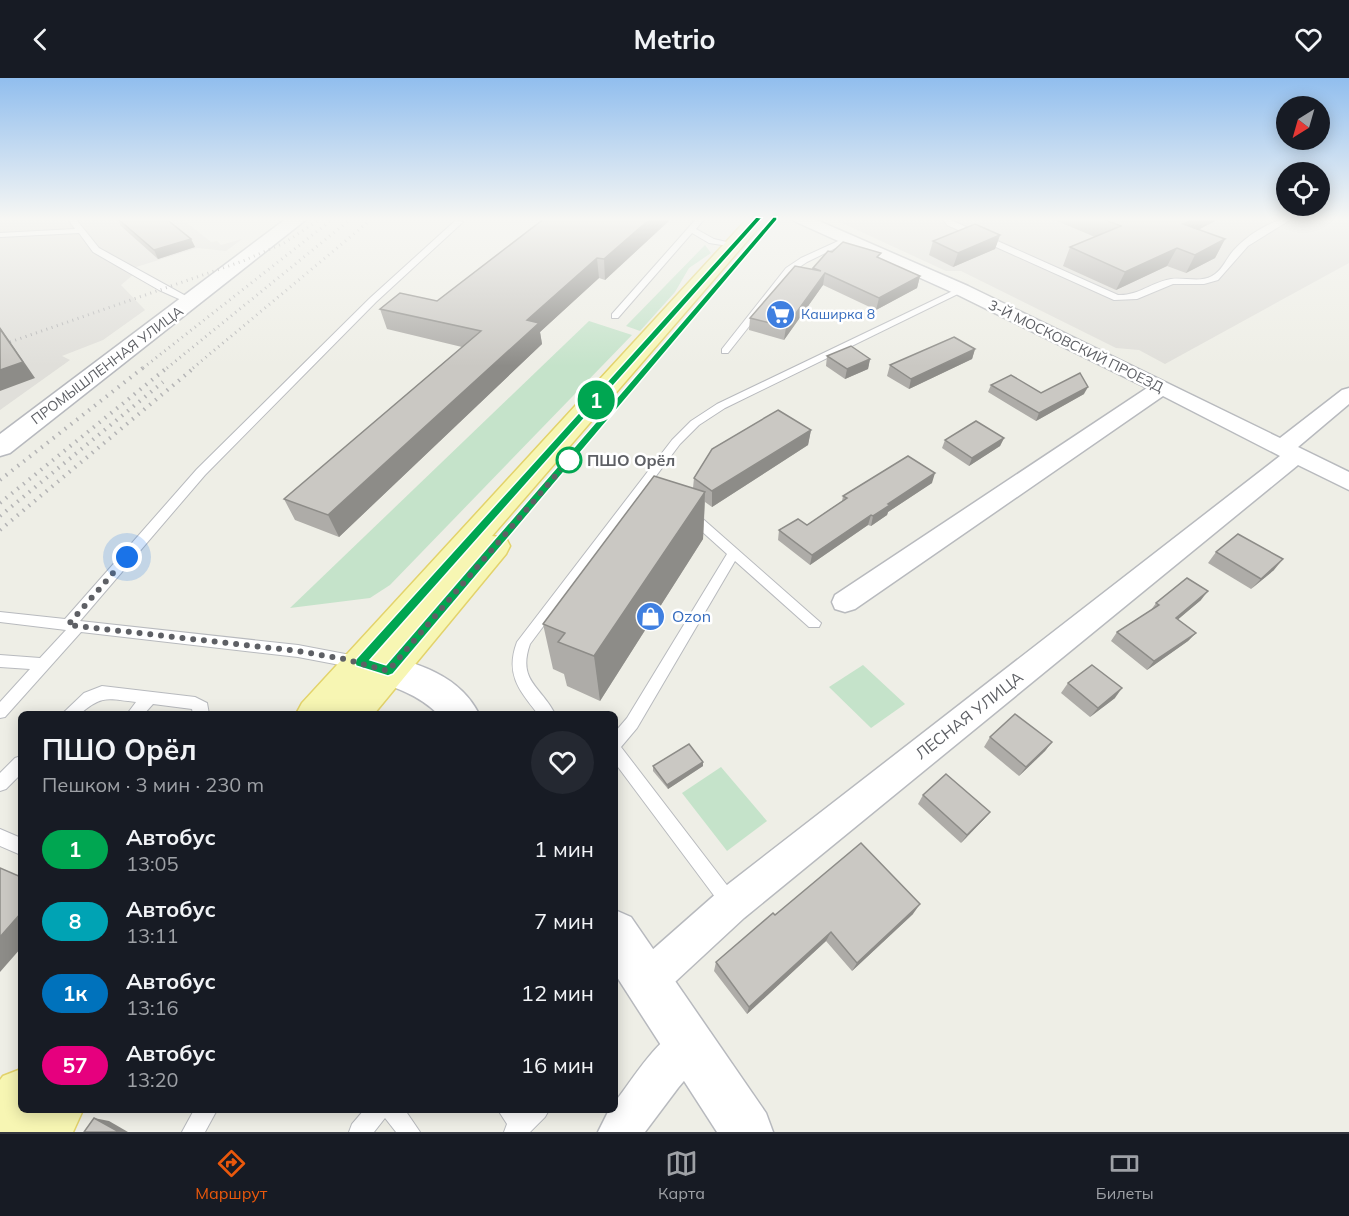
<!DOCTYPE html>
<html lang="ru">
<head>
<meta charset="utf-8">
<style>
  body { margin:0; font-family:Mulish,sans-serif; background:#242831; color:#f1f3f6; height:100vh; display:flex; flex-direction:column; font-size:22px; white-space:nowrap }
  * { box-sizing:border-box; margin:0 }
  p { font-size:20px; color:#9ea1a6 }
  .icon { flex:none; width:33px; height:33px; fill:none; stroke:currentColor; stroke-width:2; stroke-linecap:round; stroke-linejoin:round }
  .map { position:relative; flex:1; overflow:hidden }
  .drawer { position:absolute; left:18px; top:633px; width:600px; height:402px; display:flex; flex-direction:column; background:#171b24; border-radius:9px; box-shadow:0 3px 15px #0003 }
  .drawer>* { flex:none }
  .badge { padding:0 12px; border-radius:20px; font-size:21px; line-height:39px }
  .needle { width:39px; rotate:217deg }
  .buttons { position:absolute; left:1276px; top:18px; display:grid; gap:12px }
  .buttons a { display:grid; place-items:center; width:54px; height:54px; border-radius:50%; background:#171b24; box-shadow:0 3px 15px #0003; font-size:30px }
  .you { position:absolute; width:30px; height:30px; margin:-15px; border:4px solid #fff; border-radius:50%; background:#1a73e8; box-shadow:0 0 0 9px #1a73e833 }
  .map>.badge { position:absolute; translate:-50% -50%; box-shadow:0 0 0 3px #fff }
  .round { display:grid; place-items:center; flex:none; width:63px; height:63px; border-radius:32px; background:#242831 }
  .head { display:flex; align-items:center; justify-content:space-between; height:102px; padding:0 24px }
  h1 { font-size:28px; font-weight:700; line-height:45px }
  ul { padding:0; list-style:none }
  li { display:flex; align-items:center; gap:18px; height:72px; padding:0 24px }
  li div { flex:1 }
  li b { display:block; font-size:22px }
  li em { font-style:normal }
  li .badge { min-width:66px; font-weight:700; text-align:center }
  header { display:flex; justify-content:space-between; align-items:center; height:78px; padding:0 24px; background:#171b24; font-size:27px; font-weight:700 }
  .dock { display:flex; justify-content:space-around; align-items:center; height:84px; border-top:2px solid #363941; background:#171b24; font-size:16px; color:#9ea1a6 }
  .dock a { display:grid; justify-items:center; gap:3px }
  .dock .selected { color:#ea580c }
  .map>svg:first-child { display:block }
  .industrial { fill:#e0dfda }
  .green { fill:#c5e3ca }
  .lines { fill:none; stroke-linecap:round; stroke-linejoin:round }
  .lane-casing { stroke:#b8babe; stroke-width:2 }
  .street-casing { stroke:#b8babe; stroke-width:3 }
  .secondary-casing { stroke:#b7b9be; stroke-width:3 }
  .primary-casing { stroke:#e3d36b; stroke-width:3 }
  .lane { fill:#fff; fill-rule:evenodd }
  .street { fill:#fff; fill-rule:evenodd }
  .secondary { fill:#fff; fill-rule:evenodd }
  .primary { fill:#f7f6b3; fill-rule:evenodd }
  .rail-far1 { stroke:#b4b4b5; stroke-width:3; stroke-dasharray:1 4.5; stroke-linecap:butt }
  .rail { stroke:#b4b4b5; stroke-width:4; stroke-dasharray:1.5 6; stroke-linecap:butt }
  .wall { fill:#aeaca8 }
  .shaded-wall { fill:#8d8c88 }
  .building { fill:#cac8c3; stroke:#8d8c88; stroke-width:1.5 }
  .line { fill:#00a651; stroke:#fff; stroke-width:1.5 }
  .walk { stroke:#5e6065; stroke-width:6; stroke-dasharray:0 10.8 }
  .stop-dot { fill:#fff; stroke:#00a651; stroke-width:3 }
  .labels { text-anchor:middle; stroke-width:5; stroke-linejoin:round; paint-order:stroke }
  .far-shop-label { font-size:14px; fill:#366cbe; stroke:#fff; text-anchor:start }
  .far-street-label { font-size:14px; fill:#5e6065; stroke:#fff }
  .stop-label { font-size:16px; font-weight:bold; fill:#5e6065; stroke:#fff; text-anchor:start }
  .shop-label { font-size:16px; fill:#366cbe; stroke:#fff; text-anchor:start }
  .street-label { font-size:16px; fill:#5e6065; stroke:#fff }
</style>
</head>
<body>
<header><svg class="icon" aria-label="back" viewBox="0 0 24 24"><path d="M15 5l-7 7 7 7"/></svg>Metrio<svg class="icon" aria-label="heart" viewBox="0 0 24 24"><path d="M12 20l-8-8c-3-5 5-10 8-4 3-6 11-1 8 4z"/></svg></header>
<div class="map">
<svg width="1349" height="1054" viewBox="0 0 1349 1054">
  <rect width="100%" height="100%" fill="#eeeee6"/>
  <!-- industrial -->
  <g class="industrial">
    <path d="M0,140H181L211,164L217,163L221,167L242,161L226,173L197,170L133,190L134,196L121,207L145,232L103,262L62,278L70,282L0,332Z"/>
    <path d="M831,140H1349V185L1165,286L1139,272L1116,270L961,193H946Z"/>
  </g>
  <!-- green -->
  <g class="green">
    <path d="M705,167L711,175L689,190L675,214L640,253L626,248Z"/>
    <path d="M589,243L632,257L390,507L370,520L290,530Z"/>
    <path d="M863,587L905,626L871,650L829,609Z"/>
    <path d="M721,689L767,743L727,773L682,715Z"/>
  </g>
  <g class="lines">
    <defs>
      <g id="lane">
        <path d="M67,140H75L99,170L195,223L188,225L159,212L93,174L79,155L0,159V155L75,151Z"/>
        <path d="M697,140H705L696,151L714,161L739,167L735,169L709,165L692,155L618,240H612V236Z"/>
        <path d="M942,140H950L953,143L1118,217C1138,218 1152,204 1171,201C1184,199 1200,205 1212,198C1222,193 1226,181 1233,173C1246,158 1273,140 1293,140L1248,168L1218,202L1204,206H1173L1137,221L1114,222L947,147Z"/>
        <path d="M456,142L463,144L376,224L205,397L80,543L298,567L361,579L366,581L368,585L366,589L361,591L298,579L81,554L5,639L0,640V624L30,591L0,589V577L40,580L66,552L0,544V534L65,541L197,391L370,220Z"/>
        <path d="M847,159L854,161L807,184L792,194L728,275H722V271L786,190L801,180Z"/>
        <path d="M959,210L966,212L725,330L699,347L680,366L530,566C517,603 541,608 555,636H538C519,612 505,596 517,564L672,362L691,343L717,326Z"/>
        <path d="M691,433L695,434L821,545L819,549H809L735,483L637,650L621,669L736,819L739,825L736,831L730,834L724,831L615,685V654L627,640L727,476L687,440L685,437L687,434Z"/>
        <path d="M102,608L195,619L207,625L209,636H193L192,631L153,626L144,636H127L136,624C108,621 103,616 80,636H62L84,615Z"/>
        <path d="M21,678V696L6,711L0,713V695L15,680Z"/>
        <path d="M0,751L21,760V777L0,768Z"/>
        <path d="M194,1032H217L205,1054H182Z"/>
        <path d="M364,1032H405L420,1054H396L385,1040L374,1054H349L352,1046Z"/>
        <path d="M498,1032H549L545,1039L530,1054H504L507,1046Z"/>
      </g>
      <g id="street">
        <path d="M791,140H812L968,208L1280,360L1342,312L1349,310V326L1298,369L1349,394V412L1298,387L744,840L662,916L648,921L634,916L629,902L634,888L718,814L1280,378L1163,318L855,531L845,534L835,531L832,524L835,517L1147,310L956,216L794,143Z"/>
        <path d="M690,945L704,951L710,965L704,979L678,1010L645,1054H598L609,1032H615V1024C636,997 658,958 690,945Z"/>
      </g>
      <g id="secondary">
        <path d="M287,140H308L10,375L0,378V356Z"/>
        <path d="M364,571C407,583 457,592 479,636H438C414,612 383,606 352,595L346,585L352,575Z"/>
        <path d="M615,832L631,839L766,1035L773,1054H717L615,896Z"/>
      </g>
      <g id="primary">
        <path d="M748,140H767L492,458L506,460L510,468L506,476L374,636H296L302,625Z"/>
        <path d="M21,991V1032H83L73,1054H0V1002L3,998Z"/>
      </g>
    </defs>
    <!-- lane casing -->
    <use href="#lane" class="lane-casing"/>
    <!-- street casing -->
    <use href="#street" class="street-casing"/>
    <!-- secondary casing -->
    <use href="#secondary" class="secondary-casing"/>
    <!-- primary casing -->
    <use href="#primary" class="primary-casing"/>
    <!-- lane -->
    <use href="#lane" class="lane"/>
    <!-- street -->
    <use href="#street" class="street"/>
    <!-- secondary -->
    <use href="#secondary" class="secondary"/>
    <!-- primary -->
    <use href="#primary" class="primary"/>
    <!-- rail-far1 -->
    <g class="rail-far1">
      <path d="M10,264L243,183L284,165L322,140"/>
      <path d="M143,290L334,140"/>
      <path d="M167,290L352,140"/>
      <path d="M193,290L373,140"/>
    </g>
    <!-- rail -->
    <g class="rail">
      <path d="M0,402L144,289"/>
      <path d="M0,425L168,289"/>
      <path d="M0,438L163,304"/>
      <path d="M0,452L195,289"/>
    </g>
  </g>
  <!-- wall -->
  <g class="wall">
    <path d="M117,140L191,161L195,169L158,181L121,148Z"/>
    <path d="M672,140L605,202L599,200L540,254L542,266L339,459L295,442L284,421L462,269L387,251L380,231L437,223Z"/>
    <path d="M1050,140H1221L1198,152L1225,161L1215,180L1186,195L1167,188L1116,212L1063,188L1070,169L1095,159Z"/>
    <path d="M1000,157L995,171L953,189L929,177L933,163Z"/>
    <path d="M880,181L920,198L917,210L876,232L823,207L784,262L749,252L750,240L813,192V190Z"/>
    <path d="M975,271L972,281L909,311L887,298L890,287Z"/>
    <path d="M827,278L870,281L868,291L845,301L826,288Z"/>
    <path d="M991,307L1041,315L1084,316L1036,343L988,314Z"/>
    <path d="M811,352L808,367L712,429L705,424L703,461L600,623L567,608L564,596L553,591L543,546L693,410L694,400Z"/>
    <path d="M1004,360L1000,368L969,388L942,370L945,362Z"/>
    <path d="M932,405L888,434L887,437L871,448L868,447L810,487L778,462L779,452L807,447L842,423L843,418Z"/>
    <path d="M1216,474L1274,492L1251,511L1208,485Z"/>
    <path d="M1201,522L1177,542L1196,555L1188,563L1147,592L1111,563L1117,554L1151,532L1156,525Z"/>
    <path d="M1068,605L1115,620L1090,639L1061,615Z"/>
    <path d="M990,659L1052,664L1045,673L1019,698L984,669Z"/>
    <path d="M703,684V688L668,711L653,693V688Z"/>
    <path d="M923,717L990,734L983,742L961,765L918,726Z"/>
    <path d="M913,836L852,893L826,863L747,936L714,893L716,884L775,837Z"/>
  </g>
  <!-- shaded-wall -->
  <g class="shaded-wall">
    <path d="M651,140H672L605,202L604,181Z"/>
    <path d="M1195,140H1221L1174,164L1183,146Z"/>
    <path d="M1000,157L995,171L953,189L958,175Z"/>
    <path d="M191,161L195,169L158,181L154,172Z"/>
    <path d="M1225,161L1215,180L1186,195L1195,177Z"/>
    <path d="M1177,170L1167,188L1116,212L1125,194Z"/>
    <path d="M597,180L599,200L540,254L542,266L339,459L328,437L527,242Z"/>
    <path d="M825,195L823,207L784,262L786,249Z"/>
    <path d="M920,198L917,210L876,232L879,220Z"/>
    <path d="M0,249L35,300L0,313Z"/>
    <path d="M975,271L972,281L909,311L911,301Z"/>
    <path d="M870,281L868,291L845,301L847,291Z"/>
    <path d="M1088,309L1084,316L1036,343L1039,335Z"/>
    <path d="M811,352L808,367L712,429V413Z"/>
    <path d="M1004,360L1000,368L969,388L972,380Z"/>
    <path d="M935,395L932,405L888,434L887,437L871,448L873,438L888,426Z"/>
    <path d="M705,414L703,461L600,623L594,578Z"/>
    <path d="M871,437L868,447L810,487L812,477Z"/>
    <path d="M1283,481L1274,492L1251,511L1261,501Z"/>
    <path d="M1208,513L1201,522L1169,549L1176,540Z"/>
    <path d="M1196,555L1188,563L1147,592L1154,583Z"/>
    <path d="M1122,610L1115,620L1090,639L1098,630Z"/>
    <path d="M1052,664L1045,673L1019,698L1026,689Z"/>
    <path d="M703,684V688L668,711L667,707Z"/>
    <path d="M990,734L983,742L961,765L967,757Z"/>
    <path d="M920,826L913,836L852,893L857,885Z"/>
    <path d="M21,835V870L0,894V859Z"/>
    <path d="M831,854L826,863L747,936L749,929Z"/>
    <path d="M94,1040L109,1043L128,1054H119Z"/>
  </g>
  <!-- building -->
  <g class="building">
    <path d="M117,140H165L191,161L154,172Z"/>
    <path d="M545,140H651L604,181L597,180L527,242L539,245L328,437L284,421L481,253L380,231L400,215L437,223Z"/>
    <path d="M1101,140H1195L1183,146L1225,161L1195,177L1177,170L1125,194L1070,169L1121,148Z"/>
    <path d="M975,146L1000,157L958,175L933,163Z"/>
    <path d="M843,164L881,175L877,179L920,198L879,220L825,195L786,249L750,240L795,188L821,193L813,190L828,173L832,174Z"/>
    <path d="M0,251L23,284L0,292Z"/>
    <path d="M954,259L975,271L911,301L890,287Z"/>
    <path d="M851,268L870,281L847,291L827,278Z"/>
    <path d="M1080,295L1088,309L1039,335L991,307L1011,297L1041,315Z"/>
    <path d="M778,332L811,352L712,413L694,400L712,371Z"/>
    <path d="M976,343L1004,360L972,380L945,362Z"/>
    <path d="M908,378L935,395L888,426L890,427L873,438L871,437L812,477L779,452L798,441L807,447L847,420L843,418Z"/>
    <path d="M654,398L705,414L594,578L558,564L565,555L543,546Z"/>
    <path d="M1238,456L1283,481L1261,501L1216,474Z"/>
    <path d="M1187,500L1208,513L1176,540L1196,555L1154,583L1117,554L1159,527L1156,525Z"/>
    <path d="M1092,587L1122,610L1098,630L1068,605Z"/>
    <path d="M1015,636L1052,664L1026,689L990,659Z"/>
    <path d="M689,666L703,684L667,707L653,688Z"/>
    <path d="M946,696L990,734L967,757L923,717Z"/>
    <path d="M861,765L920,826L857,885L831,854L749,929L716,884L773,835L775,837Z"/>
    <path d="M0,790L21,799V835L0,859Z"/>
    <path d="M94,1040L119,1054H84Z"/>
  </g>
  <!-- sky -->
  <linearGradient id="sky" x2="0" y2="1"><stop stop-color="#91beee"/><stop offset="0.49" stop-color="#f7f7f4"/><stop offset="1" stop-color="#f7f7f4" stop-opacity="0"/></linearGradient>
  <rect width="1349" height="288" fill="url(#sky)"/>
  <!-- line -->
  <path class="line" d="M756,139L762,140L370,582L386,587L773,139H777V142L393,596L388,598L356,588L355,585L356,581Z"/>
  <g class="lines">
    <!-- walk -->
    <path class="walk" d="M127,479L68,547L298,573L344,581L388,593L569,382"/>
  </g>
  <!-- icons -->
  <defs>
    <symbol id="supermarket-disc" viewBox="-11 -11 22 22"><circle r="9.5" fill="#3f7fe0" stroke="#fff"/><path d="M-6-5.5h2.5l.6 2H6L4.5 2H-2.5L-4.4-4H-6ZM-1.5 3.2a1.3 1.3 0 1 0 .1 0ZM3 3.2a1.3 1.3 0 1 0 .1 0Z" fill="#fff"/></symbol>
    <symbol id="shop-disc" viewBox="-11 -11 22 22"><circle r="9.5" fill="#3f7fe0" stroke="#fff"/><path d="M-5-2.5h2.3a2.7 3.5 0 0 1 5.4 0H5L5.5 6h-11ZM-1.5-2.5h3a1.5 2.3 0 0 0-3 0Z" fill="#fff"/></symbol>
  </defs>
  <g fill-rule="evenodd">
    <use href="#supermarket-disc" x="764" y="220" width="33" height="33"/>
    <use href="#shop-disc" x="634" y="522" width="33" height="33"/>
  </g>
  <!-- markers -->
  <circle class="stop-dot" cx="569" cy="382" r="12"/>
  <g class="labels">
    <!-- far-shop labels -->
    <g class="far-shop-label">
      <text x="801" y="241">Каширка 8</text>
    </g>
    <!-- far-street labels -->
    <g class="far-street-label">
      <text transform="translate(1076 268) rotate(26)" y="5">3-Й МОСКОВСКИЙ ПРОЕЗД</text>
      <text transform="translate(107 287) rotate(-37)" y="5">ПРОМЫШЛЕННАЯ УЛИЦА</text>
    </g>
    <!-- stop labels -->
    <g class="stop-label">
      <text x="587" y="388">ПШО Орёл</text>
    </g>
    <!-- shop labels -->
    <g class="shop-label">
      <text x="672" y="544">Ozon</text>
    </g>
    <!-- street labels -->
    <g class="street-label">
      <text transform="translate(969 637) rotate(-38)" y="6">ЛЕСНАЯ УЛИЦА</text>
    </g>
  </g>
</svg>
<div class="buttons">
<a><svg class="needle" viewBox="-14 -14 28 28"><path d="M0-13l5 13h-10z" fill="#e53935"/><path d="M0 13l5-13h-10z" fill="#9ea1a6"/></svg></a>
<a><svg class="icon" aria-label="locate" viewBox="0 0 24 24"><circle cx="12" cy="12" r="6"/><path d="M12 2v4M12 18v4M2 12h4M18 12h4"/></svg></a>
</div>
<div class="you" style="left:127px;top:479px"></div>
<b class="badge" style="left:596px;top:322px;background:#00a651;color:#fff">1</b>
<section class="drawer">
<div class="head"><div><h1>ПШО Орёл</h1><p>Пешком · 3 мин · 230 m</p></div><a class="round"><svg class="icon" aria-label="heart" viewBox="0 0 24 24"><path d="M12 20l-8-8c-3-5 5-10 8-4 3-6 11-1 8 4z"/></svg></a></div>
<ul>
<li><span class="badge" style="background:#00a651;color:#fff">1</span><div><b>Автобус</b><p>13:05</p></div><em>1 мин</em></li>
<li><span class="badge" style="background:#00a3b4;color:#fff">8</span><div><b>Автобус</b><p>13:11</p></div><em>7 мин</em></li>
<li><span class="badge" style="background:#0072bc;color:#fff">1к</span><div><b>Автобус</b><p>13:16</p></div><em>12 мин</em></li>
<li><span class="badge" style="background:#e6007e;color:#fff">57</span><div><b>Автобус</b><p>13:20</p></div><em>16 мин</em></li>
</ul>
</section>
</div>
<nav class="dock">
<a class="selected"><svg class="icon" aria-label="directions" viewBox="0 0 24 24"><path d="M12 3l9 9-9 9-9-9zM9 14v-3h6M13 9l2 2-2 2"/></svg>Маршрут</a>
<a><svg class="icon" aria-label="map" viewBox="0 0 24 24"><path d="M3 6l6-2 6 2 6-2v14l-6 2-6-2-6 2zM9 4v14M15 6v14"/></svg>Карта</a>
<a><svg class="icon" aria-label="tickets" viewBox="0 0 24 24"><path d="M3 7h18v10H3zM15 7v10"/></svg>Билеты</a>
</nav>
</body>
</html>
